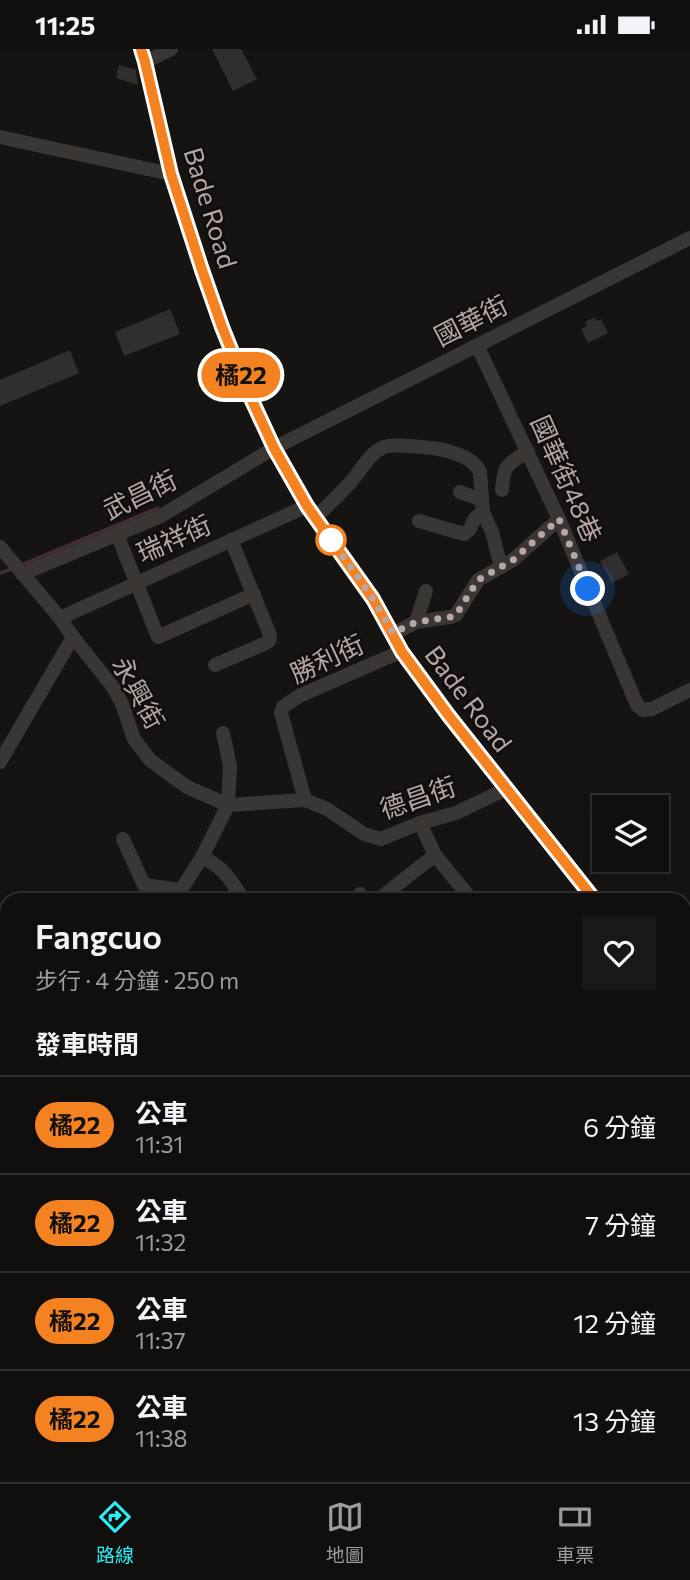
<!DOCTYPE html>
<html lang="zh-TW">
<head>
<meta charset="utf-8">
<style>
  body { margin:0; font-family:Commissioner,"Noto Sans TC",sans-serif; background:#191817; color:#f1f3f6; height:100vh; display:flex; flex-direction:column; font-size:26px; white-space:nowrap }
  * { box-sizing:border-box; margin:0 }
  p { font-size:23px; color:#9c9c9e }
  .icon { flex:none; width:38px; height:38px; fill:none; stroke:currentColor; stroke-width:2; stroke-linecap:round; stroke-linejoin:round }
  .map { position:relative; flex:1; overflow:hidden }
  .drawer { position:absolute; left:0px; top:844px; width:691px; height:590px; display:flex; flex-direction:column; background:#100f0e; border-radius:21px 21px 0 0; box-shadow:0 4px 10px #0003,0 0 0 2px #302f2e }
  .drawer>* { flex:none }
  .badge { padding:0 14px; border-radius:23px; font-size:24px; line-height:46px }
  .controls { position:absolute; left:592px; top:746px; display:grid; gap:14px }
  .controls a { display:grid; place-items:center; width:77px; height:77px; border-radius:0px; background:#100f0e; box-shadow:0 4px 10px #0003,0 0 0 2px #302f2e; font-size:35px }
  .you { position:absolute; width:35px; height:35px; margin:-18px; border:5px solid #fff; border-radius:50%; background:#1a73e8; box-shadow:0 0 0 10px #1a73e833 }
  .map>.badge { position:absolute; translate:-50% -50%; box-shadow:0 0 0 4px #fff }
  h2 { padding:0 35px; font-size:26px; line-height:63px }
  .round { display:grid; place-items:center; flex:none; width:74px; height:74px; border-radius:0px; background:#191817 }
  .overview { display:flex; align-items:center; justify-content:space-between; height:119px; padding:0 35px }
  h1 { font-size:33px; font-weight:600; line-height:52px }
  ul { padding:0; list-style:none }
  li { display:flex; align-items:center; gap:21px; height:98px; padding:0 35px; border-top:2px solid #302f2e }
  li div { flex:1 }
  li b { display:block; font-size:26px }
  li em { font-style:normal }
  li .badge { min-width:77px; font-weight:700; text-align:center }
  .status { display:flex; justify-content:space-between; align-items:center; height:49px; padding:0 35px; background:#100f0e; direction:ltr }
  .status svg { height:19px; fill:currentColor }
  .tabs { display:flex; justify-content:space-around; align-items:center; height:98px; border-top:2px solid #302f2e; background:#100f0e; font-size:19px; color:#9c9c9e }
  .tabs a { display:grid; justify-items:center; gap:4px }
  .tabs .selected { color:#28f0f9 }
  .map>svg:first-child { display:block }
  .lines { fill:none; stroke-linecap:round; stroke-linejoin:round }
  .stream { stroke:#432f33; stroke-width:3.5 }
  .building { fill:#312f2e }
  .minor { stroke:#3a3634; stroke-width:14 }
  .line-casing { stroke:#fff; stroke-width:16 }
  .line { stroke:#f58220; stroke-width:10 }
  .walk { stroke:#b6a6a4; stroke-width:7; stroke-dasharray:0 12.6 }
  .stop-dot { fill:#fff; stroke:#f58220; stroke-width:3.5 }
  .labels { text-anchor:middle; stroke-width:5; stroke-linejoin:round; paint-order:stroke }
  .street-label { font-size:26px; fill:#b6a6a4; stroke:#100f0e }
</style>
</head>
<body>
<div class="status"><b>11:25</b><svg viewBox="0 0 49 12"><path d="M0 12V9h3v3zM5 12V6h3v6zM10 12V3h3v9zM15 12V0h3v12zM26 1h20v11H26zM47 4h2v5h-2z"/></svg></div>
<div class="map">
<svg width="690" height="1433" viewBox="0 0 690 1433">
  <rect width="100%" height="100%" fill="#151413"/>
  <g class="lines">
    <!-- stream -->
    <g class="stream">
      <path d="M21,516L158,459"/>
      <path d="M0,524L14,519"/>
    </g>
  </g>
  <!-- building -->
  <g class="building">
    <path d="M212,0H241L257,30L233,42Z"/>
    <path d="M119,16L136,21L138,36L116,29Z"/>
    <path d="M170,260L180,285L124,307L115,283Z"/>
    <path d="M595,268L597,272L601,270L608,284L588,294L581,280L587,277L585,273Z"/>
    <path d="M70,301L79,324L0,357V331Z"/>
    <path d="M617,503L629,525L612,534L600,512Z"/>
    <path d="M27,1426H62L72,1433H23Z"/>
    <path d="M239,1426H252L263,1433H234Z"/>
  </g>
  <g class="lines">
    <!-- minor -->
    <g class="minor">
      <path d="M141,0L145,13L171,125L202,221L222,278L249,345L274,399L307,457L374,550L402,602L449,667L594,850"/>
      <path d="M145,13L171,0"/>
      <path d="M0,88L171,125"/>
      <path d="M477,296L558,468L637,656L643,661L652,660L690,641"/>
      <path d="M502,441C504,415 506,417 528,402"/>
      <path d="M460,443L482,451"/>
      <path d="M315,469C327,457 339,446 350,434C361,422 369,404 384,398C393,394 433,399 444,401C458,405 473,409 480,423L483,463L492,483L501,518"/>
      <path d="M419,472L464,485L470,480L475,469L483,463"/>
      <path d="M117,485L158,588L254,545"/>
      <path d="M0,498L60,569L73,588L113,638L122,655L134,690L150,711L187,738L228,756L305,751L327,760L364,785L381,790L420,774L456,764L506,740"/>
      <path d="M22,525L161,467L274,399L690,189"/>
      <path d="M60,569L307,457"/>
      <path d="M416,573L426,542"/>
      <path d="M393,585L416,573L450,568L456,566L478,531L513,511L559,470"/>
      <path d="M215,616L264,595L269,592L270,586L231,491"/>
      <path d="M0,713L73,588"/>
      <path d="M305,751L281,664L283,658L299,647L402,602"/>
      <path d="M420,774L435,806L471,850"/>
      <path d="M123,790L144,836L181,841"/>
      <path d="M202,808C225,819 230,831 243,850"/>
      <path d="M360,845L364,850"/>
      <path d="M178,850L181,841L202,808L228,756L230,717L223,684"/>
      <path d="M379,850L435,806"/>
      <path d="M684,900L690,895"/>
      <path d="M0,920L7,927"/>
      <path d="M0,961L7,954"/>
      <path d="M684,964L690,972"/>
      <path d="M0,1094L7,1084"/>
      <path d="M684,1102L690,1107"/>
      <path d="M0,1181L7,1171"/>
      <path d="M684,1204L690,1184"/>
      <path d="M0,1241L7,1246"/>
      <path d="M684,1294L690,1295"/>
      <path d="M684,1399L690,1391"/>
      <path d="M78,1426L88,1433"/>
      <path d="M260,1426L270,1433"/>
      <path d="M436,1426L445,1433"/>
      <path d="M491,1433L502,1426"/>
      <path d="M659,1433L664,1426"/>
    </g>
  </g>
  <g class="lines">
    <defs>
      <path id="line" d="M141,0L145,13L171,125L202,221L222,278L249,345L274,399L307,457L373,550L402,603L449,667L594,850"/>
    </defs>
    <!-- line casing -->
    <use href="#line" class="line-casing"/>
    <!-- line -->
    <use href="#line" class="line"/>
    <!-- walk -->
    <path class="walk" d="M331,491L330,489L373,550L393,584L416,573L450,568L456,566L478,531L513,511L559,470L588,540"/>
  </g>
  <!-- markers -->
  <circle class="stop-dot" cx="331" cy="491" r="14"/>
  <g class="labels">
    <!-- street labels -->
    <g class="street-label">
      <text transform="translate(210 159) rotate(73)" y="9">Bade Road</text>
      <text transform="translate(471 272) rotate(-27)" y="9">國華街</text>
      <text transform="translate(566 430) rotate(66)" y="9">國華街48巷</text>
      <text transform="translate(140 446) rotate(-26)" y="9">武昌街</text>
      <text transform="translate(174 490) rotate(-24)" y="9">瑞祥街</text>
      <text transform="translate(327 610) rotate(-25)" y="9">勝利街</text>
      <text transform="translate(138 644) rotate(61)" y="9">永興街</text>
      <text transform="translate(468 650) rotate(53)" y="9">Bade Road</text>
      <text transform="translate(418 749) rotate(-19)" y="9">德昌街</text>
    </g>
  </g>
</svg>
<div class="controls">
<a><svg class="icon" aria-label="layers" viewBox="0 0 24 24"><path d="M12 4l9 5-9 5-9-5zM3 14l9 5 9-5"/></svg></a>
</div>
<div class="you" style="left:588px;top:540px"></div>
<b class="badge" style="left:241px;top:326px;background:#f58220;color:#111">橘22</b>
<section class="drawer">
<div class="overview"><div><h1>Fangcuo</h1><p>步行 · 4 分鐘 · 250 m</p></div><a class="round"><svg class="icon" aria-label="heart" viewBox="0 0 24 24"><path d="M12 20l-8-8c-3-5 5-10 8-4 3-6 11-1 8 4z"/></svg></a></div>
<h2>發車時間</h2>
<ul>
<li><span class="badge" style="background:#f58220;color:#111">橘22</span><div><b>公車</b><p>11:31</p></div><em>6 分鐘</em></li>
<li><span class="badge" style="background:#f58220;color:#111">橘22</span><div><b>公車</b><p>11:32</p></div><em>7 分鐘</em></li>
<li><span class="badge" style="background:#f58220;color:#111">橘22</span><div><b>公車</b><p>11:37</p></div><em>12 分鐘</em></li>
<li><span class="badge" style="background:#f58220;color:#111">橘22</span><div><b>公車</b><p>11:38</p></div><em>13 分鐘</em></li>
</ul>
</section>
</div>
<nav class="tabs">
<a class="selected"><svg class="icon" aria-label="directions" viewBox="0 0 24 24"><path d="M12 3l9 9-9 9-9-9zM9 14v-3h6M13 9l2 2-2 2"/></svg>路線</a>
<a><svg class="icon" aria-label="map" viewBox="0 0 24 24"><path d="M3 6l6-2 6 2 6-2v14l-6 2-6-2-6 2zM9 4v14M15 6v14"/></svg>地圖</a>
<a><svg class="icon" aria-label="tickets" viewBox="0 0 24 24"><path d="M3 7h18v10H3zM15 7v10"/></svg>車票</a>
</nav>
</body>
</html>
